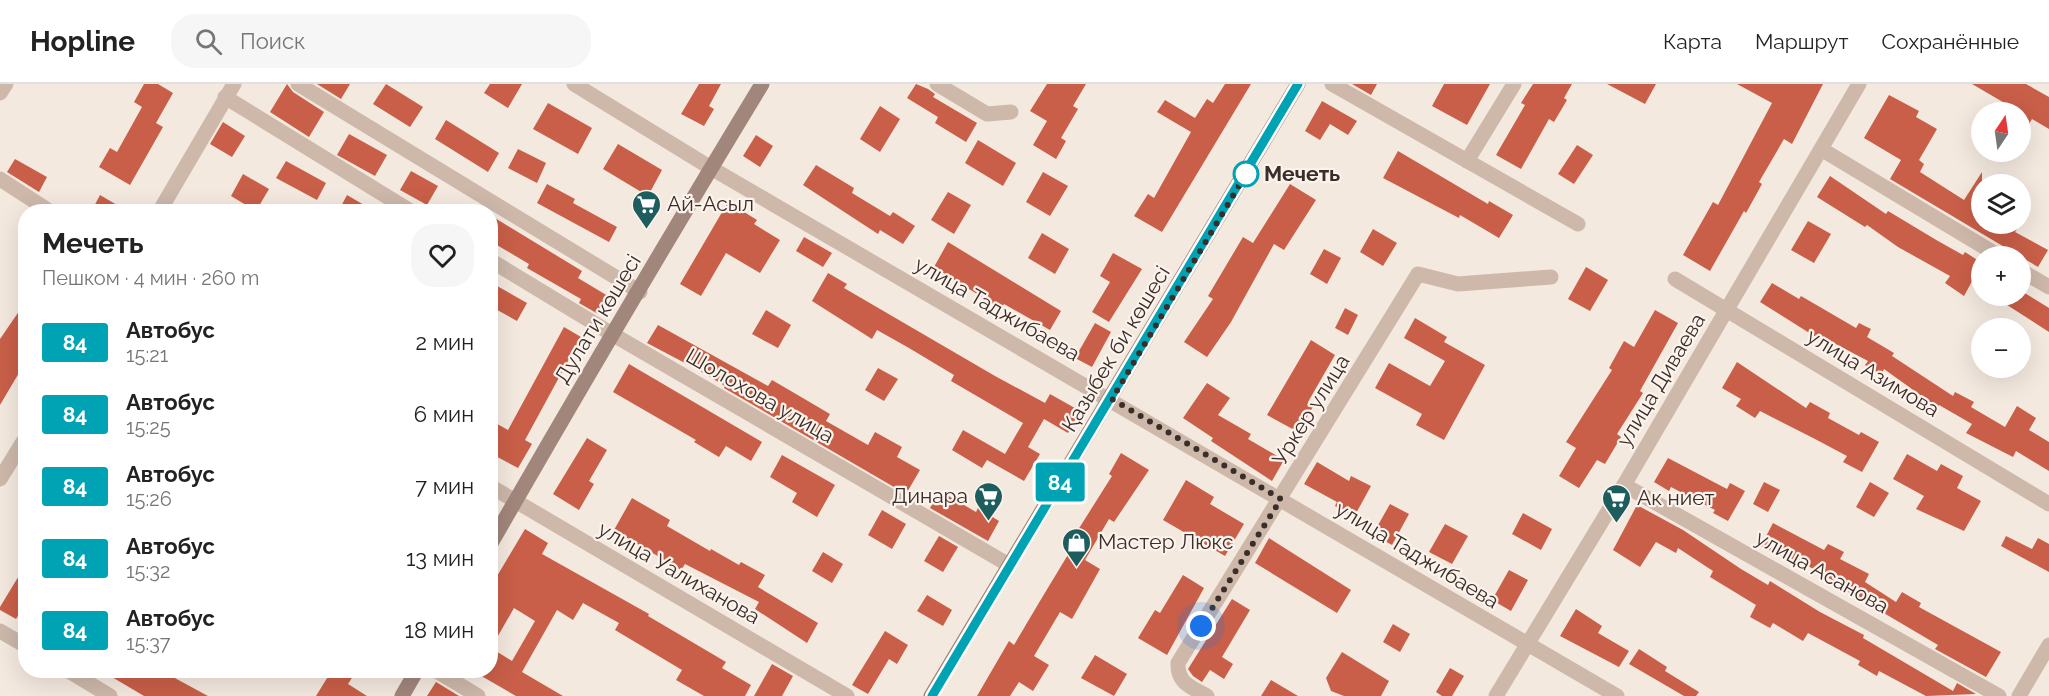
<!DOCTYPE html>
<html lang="ru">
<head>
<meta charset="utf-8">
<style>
  body { margin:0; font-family:Raleway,sans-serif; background:#f6f6f6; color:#222; height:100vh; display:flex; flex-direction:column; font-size:22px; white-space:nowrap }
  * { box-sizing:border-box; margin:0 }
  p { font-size:20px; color:#767676 }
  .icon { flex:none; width:33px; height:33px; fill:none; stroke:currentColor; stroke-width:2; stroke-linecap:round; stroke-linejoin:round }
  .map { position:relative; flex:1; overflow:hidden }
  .panel { position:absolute; left:18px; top:120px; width:480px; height:474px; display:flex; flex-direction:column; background:#fff; border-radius:24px; box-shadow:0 6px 24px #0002 }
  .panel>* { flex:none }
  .badge { padding:0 12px; border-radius:4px; font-size:21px; line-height:39px }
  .needle { width:39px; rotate:13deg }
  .buttons { position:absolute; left:1971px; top:18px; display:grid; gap:12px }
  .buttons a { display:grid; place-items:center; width:60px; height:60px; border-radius:50%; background:#fff; box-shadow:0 6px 24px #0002; font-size:30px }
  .you { position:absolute; width:30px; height:30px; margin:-15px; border:4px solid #fff; border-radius:50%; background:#1a73e8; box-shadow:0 0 0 9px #1a73e833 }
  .map>.badge { position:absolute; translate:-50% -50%; box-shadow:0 0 0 3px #fff }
  .round { display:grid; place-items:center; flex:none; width:63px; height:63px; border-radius:24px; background:#f6f6f6 }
  .overview { display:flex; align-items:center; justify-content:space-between; height:102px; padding:0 24px }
  h1 { font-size:28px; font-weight:700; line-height:45px }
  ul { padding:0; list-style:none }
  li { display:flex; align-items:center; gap:18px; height:72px; padding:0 24px }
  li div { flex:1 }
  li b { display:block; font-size:22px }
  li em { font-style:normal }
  li .badge { min-width:66px; font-weight:700; text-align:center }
  header { display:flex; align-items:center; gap:36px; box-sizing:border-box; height:84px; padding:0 30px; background:#fff; border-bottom:2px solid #e0e0e0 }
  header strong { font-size:28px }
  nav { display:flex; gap:33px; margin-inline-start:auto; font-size:21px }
  .search { width:420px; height:54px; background:#f6f6f6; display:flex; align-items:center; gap:15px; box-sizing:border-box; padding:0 21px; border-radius:24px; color:#767676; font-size:22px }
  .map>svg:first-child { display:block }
  .building { fill:#c95f48; fill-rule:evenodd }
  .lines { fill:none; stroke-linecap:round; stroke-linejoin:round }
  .street { stroke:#cdb8aa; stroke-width:15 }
  .secondary { stroke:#a1867b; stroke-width:15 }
  .line-casing { stroke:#fff; stroke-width:14 }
  .line { stroke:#00a3b4; stroke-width:9 }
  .walk { stroke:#3a2e2a; stroke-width:6; stroke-dasharray:0 10.8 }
  .stop-dot { fill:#fff; stroke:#00a3b4; stroke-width:3 }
  .labels { text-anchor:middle; stroke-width:4.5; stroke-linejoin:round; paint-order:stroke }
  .stop-label { font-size:21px; font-weight:bold; fill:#3a2e2a; stroke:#fbf3ec; text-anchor:start }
  .poi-label { font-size:21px; fill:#3a2e2a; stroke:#fbf3ec; text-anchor:start }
  .street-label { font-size:21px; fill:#3a2e2a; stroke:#fbf3ec }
</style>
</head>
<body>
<header>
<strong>Hopline</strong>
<div class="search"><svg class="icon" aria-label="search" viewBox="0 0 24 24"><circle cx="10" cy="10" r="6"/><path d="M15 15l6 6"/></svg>Поиск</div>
<nav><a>Карта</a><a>Маршрут</a><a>Сохранённые</a></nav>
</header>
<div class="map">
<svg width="2049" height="612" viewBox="0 0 2049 612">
  <rect width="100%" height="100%" fill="#f4e9df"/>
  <!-- building -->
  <g class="building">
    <path d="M144,0H158L173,9L156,39L163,43L130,101L99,83L110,64L117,68L142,23L134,18Z"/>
    <path d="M287,0L293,8L324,28L309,53L270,28Z"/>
    <path d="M317,0H350L341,15Z"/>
    <path d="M386,0L423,23L410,43L373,20Z"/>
    <path d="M490,0H522L508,24L484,9Z"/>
    <path d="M699,0H721L709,22L714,25L704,42L681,30Z"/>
    <path d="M916,0L928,5L935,10L933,13L977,39L966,58L935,39L938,33L907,14Z"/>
    <path d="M1047,0H1086L1073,22L1078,25L1061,54L1066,57L1056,75L1033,61L1047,37L1030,27Z"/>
    <path d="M1225,0H1251L1162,148L1134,132L1148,110L1154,114L1191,48L1157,28L1165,16L1195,34L1207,15L1213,19Z"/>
    <path d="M1352,0H1377L1371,11Z"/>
    <path d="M1444,0H1490L1467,41L1432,22Z"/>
    <path d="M1533,0H1572L1564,14L1567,16L1554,38L1549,35L1521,85L1496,71L1525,21L1521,19Z"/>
    <path d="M1607,0H1656L1645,20Z"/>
    <path d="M1737,0H1823L1792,60L1784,55L1759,98L1762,100L1746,129L1744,127L1710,187L1683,171L1713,118L1718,121L1772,19Z"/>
    <path d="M1972,0H2026L2049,13V45L2032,35L2020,55V28Z"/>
    <path d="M1889,11L1919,27L1916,33L1937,45L1919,76L1924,80L1920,88L1964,116L1982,88V140H2021L2015,148L2048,166L2038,183L1890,95L1901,76L1864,54Z"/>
    <path d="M1322,17L1357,37L1348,51L1330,40L1320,56L1305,47Z"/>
    <path d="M548,19L592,44L578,70L533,45Z"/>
    <path d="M880,22L900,35L880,68L860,55Z"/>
    <path d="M446,36L499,69L488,88L435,55Z"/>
    <path d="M223,38L245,52L232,73L210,60Z"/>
    <path d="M349,50L387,71L375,92L337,71Z"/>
    <path d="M756,51L773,62L760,83L743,72Z"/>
    <path d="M978,56L1016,79L1003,102L965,79Z"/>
    <path d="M618,60L662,86L648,112L603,85Z"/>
    <path d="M1577,61L1593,71L1574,100L1558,90Z"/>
    <path d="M518,65L546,79L537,99L508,84Z"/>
    <path d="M1398,67L1488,120L1489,117L1513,131L1499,154L1460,131L1459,134L1383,94Z"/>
    <path d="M15,75L47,93L39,108L7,88Z"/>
    <path d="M286,77L326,99L317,116L276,94Z"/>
    <path d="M816,81L854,104L852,109L890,132L893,128L915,142L903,160L880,146L878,150L803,101Z"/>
    <path d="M411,87L438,102L427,121L400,106Z"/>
    <path d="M1043,88L1068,102L1050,132L1026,118Z"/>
    <path d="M243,90L269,105L256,127L231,112Z"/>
    <path d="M1830,92L1886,130L1888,127L1938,157L1963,171L1965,168L1982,179L1964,212L1945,199L1950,192L1898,163L1867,141L1865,143L1817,113Z"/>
    <path d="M547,100L575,115L573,119L617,143L609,158L537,119Z"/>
    <path d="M1290,100L1316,116L1284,166L1274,160L1231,238L1207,273L1184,258L1213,215L1208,212L1243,153L1253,159Z"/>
    <path d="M948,108L971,121L954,150L931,136Z"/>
    <path d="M100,111L129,128H91Z"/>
    <path d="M347,111L376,128H338Z"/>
    <path d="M728,118L757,136L754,140L780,156L760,189L726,169L701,212L680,200Z"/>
    <path d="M490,131L582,187L578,194L608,212L598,230L579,219L581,215L527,184L529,180L490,157Z"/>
    <path d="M1808,137L1831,150L1814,179L1791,166Z"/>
    <path d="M1373,145L1397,159L1383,182L1360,168Z"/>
    <path d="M1042,149L1069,165L1055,190L1028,174Z"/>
    <path d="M804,153L832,169L823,183L796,167Z"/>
    <path d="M948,158L1061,227L1050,246L1004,220L1001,225L934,183Z"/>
    <path d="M1324,165L1341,174L1327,200L1310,190Z"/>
    <path d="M1113,169L1142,185L1109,238L1092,228L1110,198L1100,192Z"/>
    <path d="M1586,183L1608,196L1590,227L1568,215Z"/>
    <path d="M828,189L847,200L844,204L995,292L1045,319L1050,310L1080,327L1068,349L1044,335L1028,363L1040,370L1024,397L987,376L982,384L952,366L963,346L1005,370L1023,339L951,297L954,291L909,264L877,246L872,255L812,217Z"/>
    <path d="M490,198L527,219L517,237L490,222Z"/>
    <path d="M1772,199L1799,215L1801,212L1856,244L1859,239L1871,245L1867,253L1894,269L1892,272L1953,312L1955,308L1974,318L1971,323L2005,343L2017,322L2036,334L2029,346L2049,358V387L2016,367L2013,373L1966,349L1972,340L1939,321L1937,323L1884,285L1881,291L1865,281L1868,277L1832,258L1830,262L1760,218Z"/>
    <path d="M2020,206L2049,224V248L1993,212H2020Z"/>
    <path d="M26,217V277L0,321V255Z"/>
    <path d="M1345,224L1358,231L1348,251L1335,244Z"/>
    <path d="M766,226L791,241L778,264L752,250Z"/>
    <path d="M1655,226L1678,239L1640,307L1643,309L1617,350L1621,353L1605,380L1597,376L1579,404L1559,392L1576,364L1566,358L1612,286L1609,284L1624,257L1634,263Z"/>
    <path d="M1415,234L1447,253L1444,258L1485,281L1444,356L1416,341L1422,330L1375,304L1389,279L1430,302L1445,277L1404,254Z"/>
    <path d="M1095,239L1111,248L1092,283L1075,274Z"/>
    <path d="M658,241L768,302L772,296L796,310L830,330L826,337L868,361L875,348L902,363L897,373L920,386L906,410L724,304L725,302L700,287L647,259Z"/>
    <path d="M564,243L581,253L525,356L532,360L518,384L490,369V336L508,346Z"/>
    <path d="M1311,256L1335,271L1308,318L1314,321L1298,348L1267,331Z"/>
    <path d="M1737,278L1806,324L1810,318L1830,329L1828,334L1859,351L1861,348L1879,358L1862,388L1843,378L1847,372L1815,355L1760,327L1755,334L1736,322L1741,315L1722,304Z"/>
    <path d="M629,280L762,358L751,377L726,362L719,373L694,358L696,356L613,308Z"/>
    <path d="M878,284L898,295L884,317L865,306Z"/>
    <path d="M1207,299L1230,314L1218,331L1251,350L1248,355L1284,376L1272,397L1211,357L1213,354L1183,334Z"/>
    <path d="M587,354L607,366L589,397L594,400L579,426L553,410Z"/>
    <path d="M1121,369L1149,386L1114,438L1109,435L1085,476L1100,485L1072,535L1060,528L1034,572L1049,581L1033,607L1019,598L1010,612H977L1009,557L1014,561L1040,517L1075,459L1071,457L1112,392L1109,390Z"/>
    <path d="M1907,370L1937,387L1941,380L1963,392L1957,404L1981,417L1964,447L1916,425L1924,412L1893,395Z"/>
    <path d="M782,371L835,401L817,433L792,418L797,409L770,393Z"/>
    <path d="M1668,374L1727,405L1730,399L1745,407L1728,437L1713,429L1715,426L1671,403L1669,407L1654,398Z"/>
    <path d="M1317,378L1349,397L1351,392L1371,402L1354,433L1335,422L1337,418L1304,400Z"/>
    <path d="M1186,396L1214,413L1210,420L1244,440L1225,472L1163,436Z"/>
    <path d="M1764,398L1780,406L1768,428L1753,420Z"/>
    <path d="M1870,398L1889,409L1874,433L1856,423Z"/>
    <path d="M940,407L976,428L978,424L999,437L988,457L930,424Z"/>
    <path d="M632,414L670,436L667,442L710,467L711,465L739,481L741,478L765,491L758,503L818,539L807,559L755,525L759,518L685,480L681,486L614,446Z"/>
    <path d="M1390,420L1409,430L1392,461L1373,450Z"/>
    <path d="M1637,421L1683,446L1741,485L1768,501L1770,497L1820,528L1864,551L1863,554L1953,607L1957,599L1976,610L1926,612L1879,587L1877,592L1858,581L1860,577L1808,549L1803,557L1773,539L1770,544L1750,533L1756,521L1710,493L1713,487L1678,464L1676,469L1656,458L1640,483L1613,466Z"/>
    <path d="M882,426L906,440L892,465L868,451Z"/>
    <path d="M1523,429L1552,445L1541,466L1512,450Z"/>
    <path d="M1773,439L1824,466L1828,460L1844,468L1840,475L1869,490L1865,498L1896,518L1902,508L1921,519L1919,523L2001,568L1986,593L1935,565L1938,561L1838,502L1839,500L1803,479L1801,482L1761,462Z"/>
    <path d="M1445,440L1468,452L1452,480L1429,468Z"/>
    <path d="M525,445L548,459L542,470L649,530L648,532L726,578L722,584L751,601L745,612H704L676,596L682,586L615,546L619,539L583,519L573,536L557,526L522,588L563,612H516L471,586H490V504ZM514,524L535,537L512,577L491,564Z"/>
    <path d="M939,452L958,463L943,488L924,477Z"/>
    <path d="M2006,452L2032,465L2038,454L2049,460V488L2001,462Z"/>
    <path d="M1269,454L1351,506L1337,529L1255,479Z"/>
    <path d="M823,468L843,480L832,499L812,487Z"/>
    <path d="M26,480V519L16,535L0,526V523Z"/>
    <path d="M1509,486L1528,496L1511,527L1492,516Z"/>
    <path d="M1183,491L1204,504L1167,571L1138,554L1155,526L1160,529Z"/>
    <path d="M927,511L952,526L943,542L917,527Z"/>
    <path d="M1232,515L1250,526L1222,573L1233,580L1224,595L1210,586L1202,598L1193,592L1188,585Z"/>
    <path d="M1576,525L1602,542L1598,549L1629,567L1619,583L1560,552Z"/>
    <path d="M1393,540L1410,550L1400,568L1383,558Z"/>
    <path d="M885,547L908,561L897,580L889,575L868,610L852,601Z"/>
    <path d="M1639,565L1667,583L1665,587L1699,608L1696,612H1684L1629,580Z"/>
    <path d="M1342,568L1389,597L1381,612H1344L1331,607L1326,594Z"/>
    <path d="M1095,571L1127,590L1114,612L1081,594Z"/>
    <path d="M772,580L793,592L782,612H754Z"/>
    <path d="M1450,584L1464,592L1452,612H1442L1436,608Z"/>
    <path d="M100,586H160L208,612H144Z"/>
    <path d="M332,586H357L348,600L367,612H316Z"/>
    <path d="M1271,596L1298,612H1261Z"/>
    <path d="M436,598L459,612H427Z"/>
  </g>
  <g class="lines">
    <!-- street -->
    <g class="street">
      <path d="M298,0L640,208"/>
      <path d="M574,0L711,84L1617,612"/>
      <path d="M937,0L987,30L1011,28"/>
      <path d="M1332,0L1578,140"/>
      <path d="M0,9L6,0"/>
      <path d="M225,13L412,128"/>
      <path d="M1821,65L1999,172"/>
      <path d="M1467,77L1514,0"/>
      <path d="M0,95L51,128"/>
      <path d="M159,128L234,0"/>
      <path d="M490,176L612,250L1009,481"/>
      <path d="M2020,186L2049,203"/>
      <path d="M1675,195L2049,420"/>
      <path d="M0,395L26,353"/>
      <path d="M1624,401L1999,612"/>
      <path d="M490,402L847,612"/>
      <path d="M0,547L26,562"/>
      <path d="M67,586L110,612"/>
      <path d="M435,586L478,612"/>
      <path d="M1207,612C1191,603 1177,599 1178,579L1418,190L1458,200L1551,193"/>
      <path d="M1496,612L1624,401L1859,0"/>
      <path d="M2019,612L2049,561"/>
    </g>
    <!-- secondary -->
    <g class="secondary">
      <path d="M490,461C579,306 669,153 762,0"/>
      <path d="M402,612L417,586"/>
      <path d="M931,612L1298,0"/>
    </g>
  </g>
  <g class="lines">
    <defs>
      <path id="line" d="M932,612L1298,0"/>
    </defs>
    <!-- line casing -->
    <use href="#line" class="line-casing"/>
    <!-- line -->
    <use href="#line" class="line"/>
    <!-- walk -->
    <path class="walk" d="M1201,542L1281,415L1112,315L1246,90"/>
  </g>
  <!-- icons -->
  <defs>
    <symbol id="supermarket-pin" viewBox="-11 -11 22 30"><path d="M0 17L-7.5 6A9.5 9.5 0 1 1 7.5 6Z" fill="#1e5d5d" stroke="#fbf3ec"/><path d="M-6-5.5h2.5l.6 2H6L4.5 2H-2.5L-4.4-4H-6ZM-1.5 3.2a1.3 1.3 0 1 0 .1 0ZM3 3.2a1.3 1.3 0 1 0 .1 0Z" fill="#fff"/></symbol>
    <symbol id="shop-pin" viewBox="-11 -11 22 30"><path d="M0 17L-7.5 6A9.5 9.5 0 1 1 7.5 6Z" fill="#1e5d5d" stroke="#fbf3ec"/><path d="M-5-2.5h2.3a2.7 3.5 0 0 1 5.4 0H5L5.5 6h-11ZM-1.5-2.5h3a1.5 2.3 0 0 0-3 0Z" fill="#fff"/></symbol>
  </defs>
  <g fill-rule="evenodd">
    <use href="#supermarket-pin" x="630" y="104" width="33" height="45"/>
    <use href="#supermarket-pin" x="972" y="396" width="33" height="45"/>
    <use href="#supermarket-pin" x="1600" y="398" width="33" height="45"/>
    <use href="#shop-pin" x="1060" y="442" width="33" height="45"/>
  </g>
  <!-- markers -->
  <circle class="stop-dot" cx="1246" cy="90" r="12"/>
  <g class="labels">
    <!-- stop labels -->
    <g class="stop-label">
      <text x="1264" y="97">Мечеть</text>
    </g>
    <!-- poi labels -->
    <g class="poi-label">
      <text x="667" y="127">Ай-Асыл</text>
      <text x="968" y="419" text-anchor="end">Динара</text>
      <text x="1637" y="421">Ак ниет</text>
      <text x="1098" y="465">Мастер Люкс</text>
    </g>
    <!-- street labels -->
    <g class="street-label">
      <text transform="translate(997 225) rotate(30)" y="7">улица Таджибаева</text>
      <text transform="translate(598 235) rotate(-59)" y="7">Дулати көшесі</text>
      <text transform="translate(1116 265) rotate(-59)" y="7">Қазыбек би көшесі</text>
      <text transform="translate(1873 289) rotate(31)" y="7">улица Азимова</text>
      <text transform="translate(1661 296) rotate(-59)" y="7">улица Диваева</text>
      <text transform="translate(760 312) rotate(30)" y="7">Шолохова улица</text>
      <text transform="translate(1311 326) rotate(-58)" y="7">Уркер улица</text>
      <text transform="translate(1417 471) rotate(31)" y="7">улица Таджибаева</text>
      <text transform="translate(1822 488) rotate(29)" y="7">улица Асанова</text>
      <text transform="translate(679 489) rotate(30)" y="7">улица Уалиханова</text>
    </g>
  </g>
</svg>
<div class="buttons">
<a><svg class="needle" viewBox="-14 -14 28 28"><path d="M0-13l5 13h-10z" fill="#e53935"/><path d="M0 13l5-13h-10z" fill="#767676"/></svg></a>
<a><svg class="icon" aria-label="layers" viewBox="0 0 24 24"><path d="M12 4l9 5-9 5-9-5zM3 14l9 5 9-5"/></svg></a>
<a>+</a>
<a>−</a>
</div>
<div class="you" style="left:1201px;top:542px"></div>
<b class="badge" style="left:1060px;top:398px;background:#00a3b4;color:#fff">84</b>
<section class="panel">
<div class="overview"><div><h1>Мечеть</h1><p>Пешком · 4 мин · 260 m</p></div><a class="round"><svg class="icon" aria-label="heart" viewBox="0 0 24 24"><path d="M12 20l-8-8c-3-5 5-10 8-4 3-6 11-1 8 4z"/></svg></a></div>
<ul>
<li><span class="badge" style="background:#00a3b4;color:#fff">84</span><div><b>Автобус</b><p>15:21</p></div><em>2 мин</em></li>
<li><span class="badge" style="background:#00a3b4;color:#fff">84</span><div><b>Автобус</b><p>15:25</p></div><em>6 мин</em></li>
<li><span class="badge" style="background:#00a3b4;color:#fff">84</span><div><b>Автобус</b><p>15:26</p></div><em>7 мин</em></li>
<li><span class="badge" style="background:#00a3b4;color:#fff">84</span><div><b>Автобус</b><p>15:32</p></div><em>13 мин</em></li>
<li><span class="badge" style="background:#00a3b4;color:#fff">84</span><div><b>Автобус</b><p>15:37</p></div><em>18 мин</em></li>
</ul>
</section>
</div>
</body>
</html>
